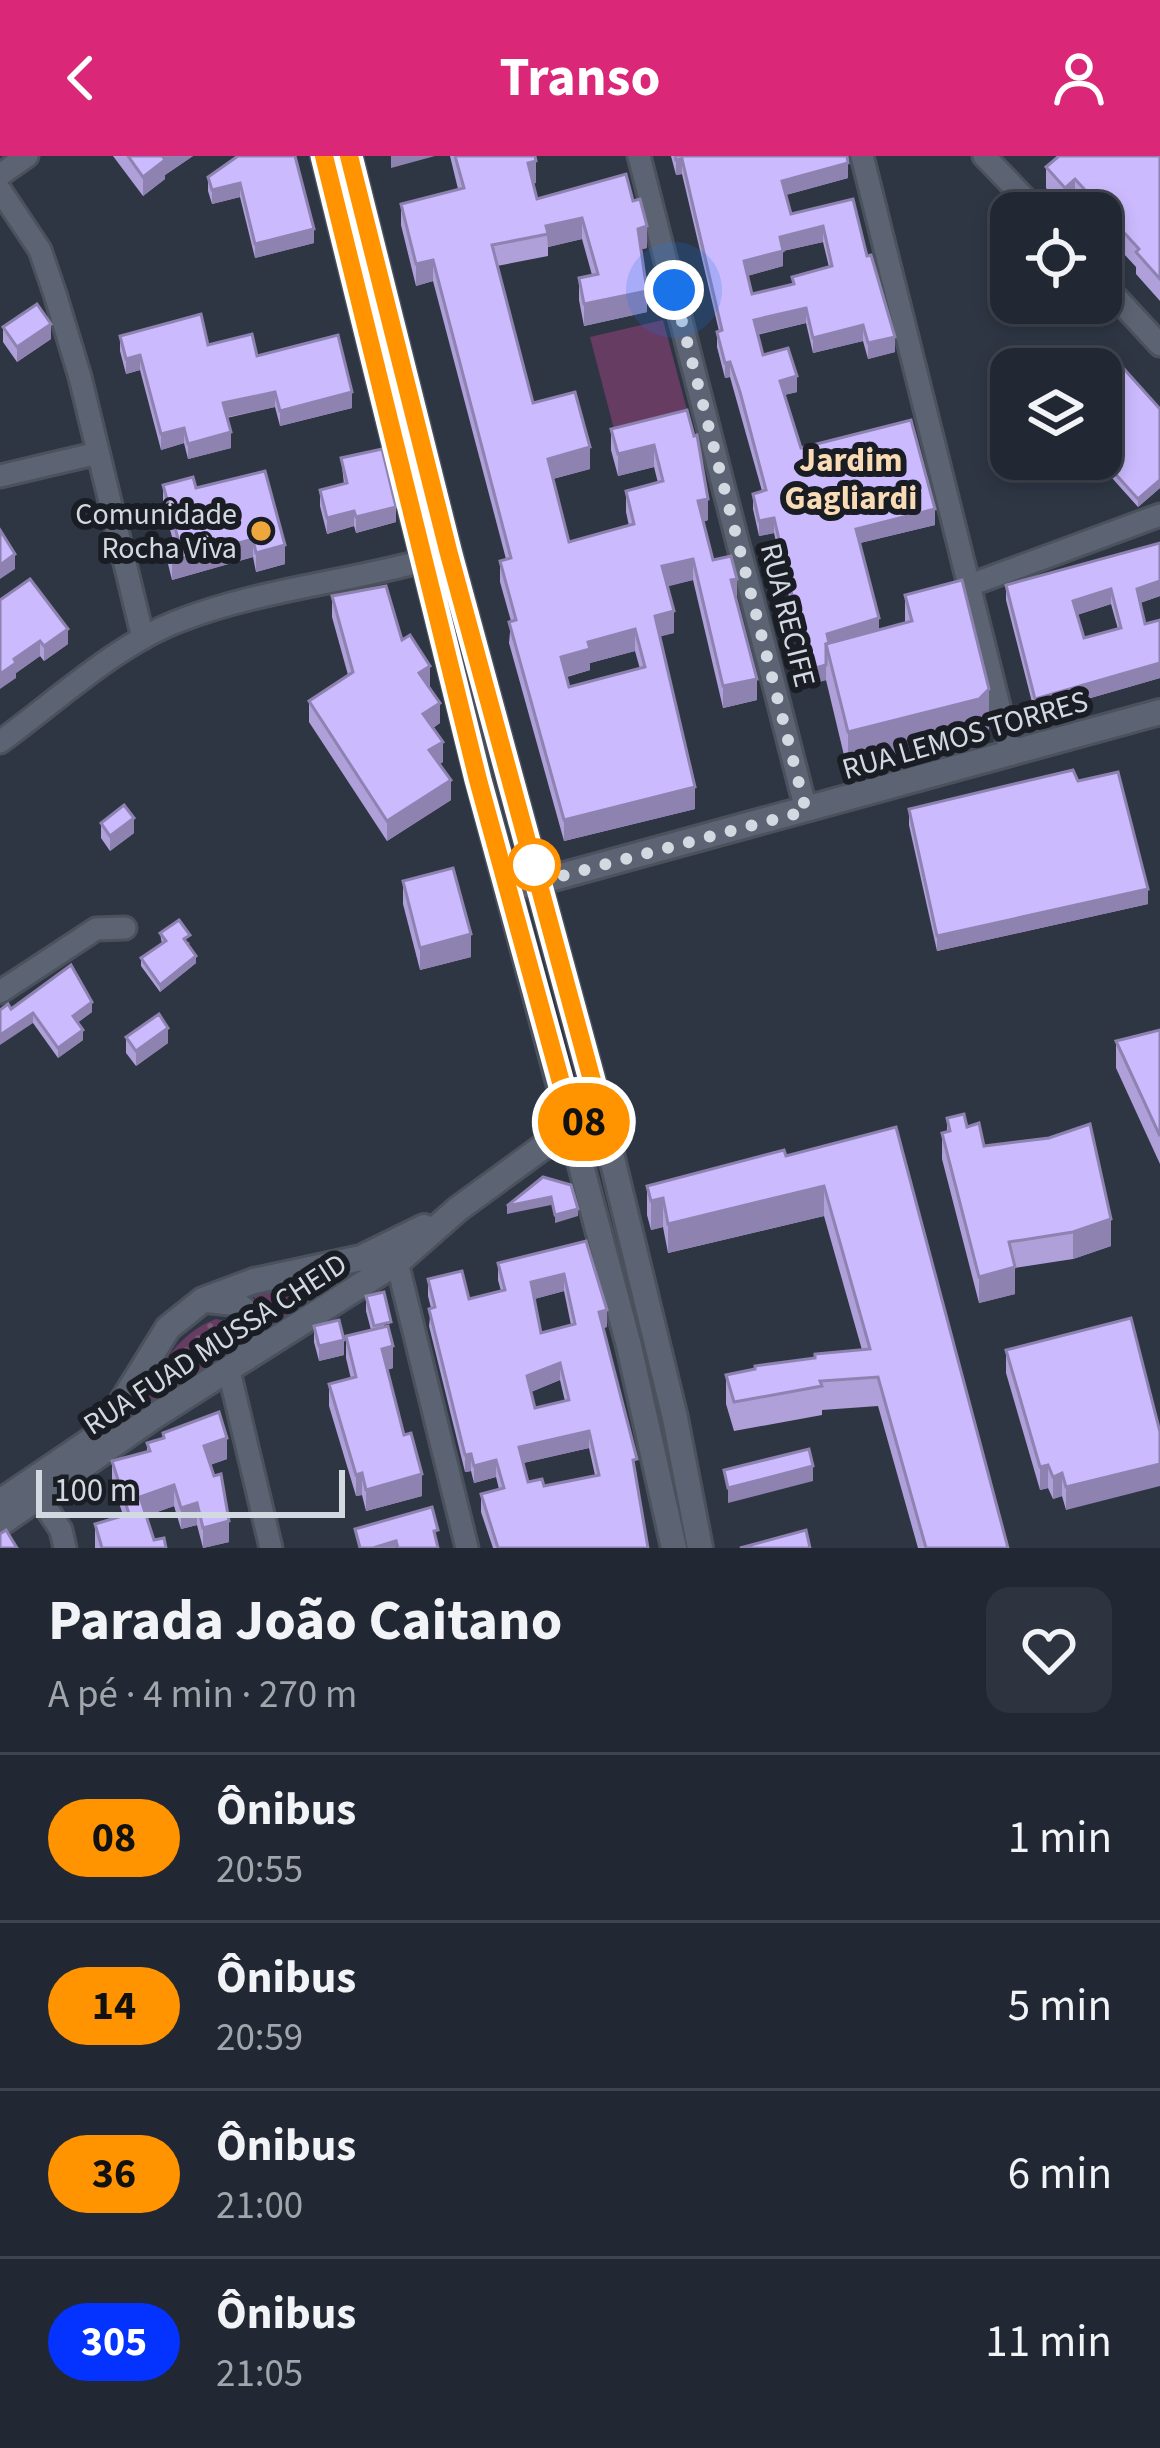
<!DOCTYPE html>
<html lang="pt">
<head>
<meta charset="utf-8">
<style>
  body { margin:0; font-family:"Source Sans 3",sans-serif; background:#2e343f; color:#f1f3f6; height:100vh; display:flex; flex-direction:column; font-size:45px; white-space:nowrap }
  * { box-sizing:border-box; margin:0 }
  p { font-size:39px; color:#a2a6ac }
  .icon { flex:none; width:66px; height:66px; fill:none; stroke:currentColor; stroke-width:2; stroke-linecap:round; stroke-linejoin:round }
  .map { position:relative; height:1392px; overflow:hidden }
  .side { display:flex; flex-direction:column; background:#222833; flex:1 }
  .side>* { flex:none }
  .badge { padding:0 24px; border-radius:39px; font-size:42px; line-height:78px }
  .buttons { position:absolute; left:990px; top:36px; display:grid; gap:24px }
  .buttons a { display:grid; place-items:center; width:132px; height:132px; border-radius:24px; background:#222833; box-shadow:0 6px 18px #0003,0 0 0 3px #3f444e; font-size:60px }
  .scale { position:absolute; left:36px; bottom:30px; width:309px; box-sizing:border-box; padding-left:12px; border:6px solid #d3d9e1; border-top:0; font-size:33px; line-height:42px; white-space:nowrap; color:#d3d9e1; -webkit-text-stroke:9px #1a1e24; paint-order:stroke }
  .you { position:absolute; width:60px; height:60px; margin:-30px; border:9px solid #fff; border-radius:50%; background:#1a73e8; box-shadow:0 0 0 18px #1a73e833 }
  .map>.badge { position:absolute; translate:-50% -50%; box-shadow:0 0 0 6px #fff }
  .round { display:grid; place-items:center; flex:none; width:126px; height:126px; border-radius:24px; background:#2e343f }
  .head { display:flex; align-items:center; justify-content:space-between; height:204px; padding:0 48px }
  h1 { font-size:57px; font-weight:700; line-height:90px }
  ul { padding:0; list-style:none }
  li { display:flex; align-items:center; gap:36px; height:168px; padding:0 48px; border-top:3px solid #3f444e }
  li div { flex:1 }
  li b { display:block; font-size:45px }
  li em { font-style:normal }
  li .badge { min-width:132px; font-weight:700; text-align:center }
  header { display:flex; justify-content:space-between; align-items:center; height:156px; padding:0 48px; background:#db2777; color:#fff; font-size:54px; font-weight:700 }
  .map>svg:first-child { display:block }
  .green { fill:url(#green-dots) }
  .pitch { fill:#673c63 }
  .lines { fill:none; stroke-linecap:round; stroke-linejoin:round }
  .minor-casing { stroke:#4b525d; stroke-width:27 }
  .tertiary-casing { stroke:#4b525d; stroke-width:30 }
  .minor { stroke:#5c6474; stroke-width:21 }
  .tertiary { stroke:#5c6474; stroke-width:24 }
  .wall { fill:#afa0da; fill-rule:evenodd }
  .shaded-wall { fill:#8e82b1 }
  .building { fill:#cbbafd; stroke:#8e82b1; stroke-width:3; fill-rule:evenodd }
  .line-casing { stroke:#fff; stroke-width:27 }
  .line { stroke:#ff9300; stroke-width:18 }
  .walk { stroke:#d3d9e1; stroke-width:12; stroke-dasharray:0 21.6 }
  .poi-dot { fill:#eea73d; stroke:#1a1e24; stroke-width:4.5 }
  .stop-dot { fill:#fff; stroke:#ff9300; stroke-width:6 }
  .labels { text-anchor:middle; stroke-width:12; stroke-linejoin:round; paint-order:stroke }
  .poi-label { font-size:30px; fill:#d3d9e1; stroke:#1a1e24; text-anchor:end }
  .street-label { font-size:30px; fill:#d3d9e1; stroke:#1a1e24 }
  .neighbourhood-label { font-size:33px; font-weight:bold; fill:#f9dbb5; stroke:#1a1e24 }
</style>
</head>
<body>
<header><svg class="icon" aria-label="back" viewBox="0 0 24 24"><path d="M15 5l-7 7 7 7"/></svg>Transo<svg class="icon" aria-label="person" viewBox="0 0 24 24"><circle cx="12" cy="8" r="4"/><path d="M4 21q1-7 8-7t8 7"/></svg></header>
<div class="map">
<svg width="1160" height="1392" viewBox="0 0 1160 1392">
  <defs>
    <pattern id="green-dots" width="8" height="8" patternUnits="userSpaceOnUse" patternTransform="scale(3)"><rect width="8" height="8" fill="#673c63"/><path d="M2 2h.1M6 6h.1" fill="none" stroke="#7c5879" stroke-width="1.8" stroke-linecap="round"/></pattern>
  </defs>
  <rect width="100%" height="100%" fill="#2e3644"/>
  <!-- green -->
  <g class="green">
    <path d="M358,1119L274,1166L252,1139Z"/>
    <path d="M216,1163L234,1167L240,1176L234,1195L132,1258C156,1220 173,1179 216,1163Z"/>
  </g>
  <!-- pitch -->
  <path class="pitch" d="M663,164L688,258L615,277L590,181Z"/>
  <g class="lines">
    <defs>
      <g id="minor">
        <path d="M639,0L806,654"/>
        <path d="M862,0L1011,598"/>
        <path d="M984,0L1039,57"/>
        <path d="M0,19L27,0"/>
        <path d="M0,34L40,94L55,138L80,221L143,482"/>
        <path d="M1101,125L1160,189"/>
        <path d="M0,320L98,297"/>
        <path d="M970,429L1160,359"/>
        <path d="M0,586C54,547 115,490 176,466C259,433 352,426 437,401"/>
        <path d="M0,836L96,773L125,772"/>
        <path d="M397,1106L467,1392"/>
        <path d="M229,1215L271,1392"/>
        <path d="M39,1341L61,1374L65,1392"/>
      </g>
      <g id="tertiary">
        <path d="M324,0L477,618L629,1190L674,1392"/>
        <path d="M349,0L449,398L602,961L675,1262L700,1392"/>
        <path d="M528,729L1160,556"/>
        <path d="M207,1144L235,1147L252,1160L254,1181L246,1202"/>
        <path d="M0,1346L93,1283L109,1267L168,1172L203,1144L254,1125L361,1102L424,1071"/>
        <path d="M0,1368L156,1259L399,1105L458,1053L573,969L585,966"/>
      </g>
    </defs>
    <!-- minor casing -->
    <use href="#minor" class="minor-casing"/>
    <!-- tertiary casing -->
    <use href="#tertiary" class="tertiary-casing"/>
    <!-- minor -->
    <use href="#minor" class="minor"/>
    <!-- tertiary -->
    <use href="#tertiary" class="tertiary"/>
  </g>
  <!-- wall -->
  <g class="wall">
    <path d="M113,0H193L165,19V23L143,40Z"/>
    <path d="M238,0L314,87L255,102L240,41L212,48L208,35V21Z"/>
    <path d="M450,0H535L536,27H533L537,43L633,45L647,92L641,93L647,156L584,170L579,144V122L592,119L582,83L548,91V100L497,110L533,247L590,313L553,323L569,386L629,370L626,356V335L658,327L654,311L618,320L611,294V273L687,254L708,364L703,366L713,404L737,445L757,544L723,552L693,424L667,430L674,477L659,480L695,653L564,685L509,487L511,465L500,426V405L506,403L433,125L416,130L401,69V48L458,33ZM635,495L640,513L569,531L567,521L590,514V507Z"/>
    <path d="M671,0H847L848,22L786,39L791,58L853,43L867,100L895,196L868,203L863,185L813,197L806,167L757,179L763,199L797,236L784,239L801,292L935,369L860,387L879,474L905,467V439L989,573L979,583L848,616L826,524L798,532L792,509V494L801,492L774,377L759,380L753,353V338L762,335L730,221L725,222L717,191V176L719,175L682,18L676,19ZM823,86L829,111L792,121V128L752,138L747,120L783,110V95Z"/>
    <path d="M1160,0V145L1136,118V111L1101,73V57H1086L1075,45L1065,54L1046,32V11Z"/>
    <path d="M3,171L51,183L17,206L3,186Z"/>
    <path d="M120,180L208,189L257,200L352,252L280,270L275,251L227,262L231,292L188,303L184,287L161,294L140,214L126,218L120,195Z"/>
    <path d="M1160,253V332L1138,351L1095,303H1101Z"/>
    <path d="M341,302L396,366L356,377L354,370L327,378L320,350V334L344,328Z"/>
    <path d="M163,329L196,332L285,408L256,416L253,401L172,424L168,408V389L174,388L163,348Z"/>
    <path d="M1160,387V440L1140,447L1145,468L1160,464V522L1035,558L1006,444V429ZM1111,448L1118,473L1084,482L1077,459Z"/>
    <path d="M332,440L402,484L430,530L429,531L440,567L433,572L443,606L439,608L451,644L387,685L309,566V545L348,519L332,461Z"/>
    <path d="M0,444L68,488L44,505L40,500L16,517V522Z"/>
    <path d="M909,653L1148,748L937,795L909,669Z"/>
    <path d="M101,667L134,677L110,695L101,682Z"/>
    <path d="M403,725L471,801L420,814L403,748Z"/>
    <path d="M160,777L190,787L188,788L196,807L160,836L141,810V802L162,788Z"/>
    <path d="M11,853L92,856L77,867L83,884L58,902L33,867Z"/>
    <path d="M1160,874V1008L1116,912V885Z"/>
    <path d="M126,881L168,887L136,910L126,897Z"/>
    <path d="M947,962L967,971L984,990L1111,1090L1073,1103L1015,1112V1138L979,1147L942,1003V977L947,975Z"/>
    <path d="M896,971L1008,1392H918L878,1250L822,1254V1259L734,1275L726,1248V1219L862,1194L824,1060L668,1097L663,1071L651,1074L647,1059V1030L786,1000Z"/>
    <path d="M586,1085L607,1171L603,1172L637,1320L636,1321L648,1392H493L481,1356V1338L499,1333L496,1321L474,1327L471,1315L465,1316L429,1170L431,1152L428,1140V1123L469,1143L501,1135L498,1124V1107ZM564,1135L571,1169L541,1177L534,1143ZM560,1224L565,1245L535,1252L531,1236ZM589,1292L595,1319L544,1330L528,1326L523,1307Z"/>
    <path d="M366,1140L391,1181L393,1212L387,1214L422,1340L366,1355L362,1339L356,1340L329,1250V1228L351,1223L346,1202V1180L371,1174L366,1155Z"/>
    <path d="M314,1170L344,1199L319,1205L314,1186Z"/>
    <path d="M1006,1194L1160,1276L1066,1354L1062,1340L1053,1343L1048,1332L1040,1334L1006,1217Z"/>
    <path d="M163,1277L227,1303L210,1309L229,1386L203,1392L197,1369L181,1373L174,1350L146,1360L154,1384L166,1392H95V1368L123,1359L112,1326V1305L147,1295V1287L163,1282Z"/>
  </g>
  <!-- shaded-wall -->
  <g class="shaded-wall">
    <path d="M164,0H193L165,19V23L143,40V21Z"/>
    <path d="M391,0H435L391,12Z"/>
    <path d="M682,3V18L676,19V4Z"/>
    <path d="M536,5V27L528,29V7Z"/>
    <path d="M848,7V22L782,40V25Z"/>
    <path d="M1075,23V45L1065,54V32Z"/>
    <path d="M240,27V41L212,48V34Z"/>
    <path d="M582,62V83L548,91L546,70Z"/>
    <path d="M647,70V92L638,94V73Z"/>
    <path d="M823,70V86L783,95V110L744,121V105L780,81Z"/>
    <path d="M314,73V87L255,102V88Z"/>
    <path d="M433,104V125L416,130V108Z"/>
    <path d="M647,135V156L584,170V148Z"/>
    <path d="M806,152V167L754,179V164Z"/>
    <path d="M51,168V183L17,206V191Z"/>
    <path d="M863,169V185L813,197V182Z"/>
    <path d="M895,181V196L868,203V187Z"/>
    <path d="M140,199V214L126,218V203Z"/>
    <path d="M730,206V221L725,222V207Z"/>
    <path d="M797,220V236L780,240V225Z"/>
    <path d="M275,236V251L223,262V247Z"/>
    <path d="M352,236V252L280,270V255Z"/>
    <path d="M184,272V287L161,294V278Z"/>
    <path d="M231,276V292L188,303V288Z"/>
    <path d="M654,289V311L618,320V298Z"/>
    <path d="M590,291V313L548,324V303Z"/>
    <path d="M1160,324V332L1138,351V343Z"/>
    <path d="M708,343V364L698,367V345Z"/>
    <path d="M396,351V366L356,377V361Z"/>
    <path d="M935,353V369L856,388V373Z"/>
    <path d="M354,355V370L327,378V362Z"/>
    <path d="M774,362V377L759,380V365Z"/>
    <path d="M253,383V401L172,424V405Z"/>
    <path d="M285,389V408L256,416V397Z"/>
    <path d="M15,398V413L0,423V409Z"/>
    <path d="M693,403V424L662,432V410Z"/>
    <path d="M737,423V445L731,424Z"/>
    <path d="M1160,425V440L1137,448V433Z"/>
    <path d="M1111,433V448L1073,460V445Z"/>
    <path d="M674,455V477L655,482V460Z"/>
    <path d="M879,462V478L827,493V478Z"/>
    <path d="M68,473V488L44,505V490Z"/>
    <path d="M635,473V495L590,507V514L561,522V501L588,486Z"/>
    <path d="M40,485V500L16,517V522L0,533V518L14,503Z"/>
    <path d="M1160,507V522L1035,558V543Z"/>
    <path d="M826,509V524L798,532V517Z"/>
    <path d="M430,510V530L419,537V517Z"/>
    <path d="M757,523V544L723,552V530Z"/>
    <path d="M989,533V573L979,583L848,616V576Z"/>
    <path d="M440,547V567L423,578V558Z"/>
    <path d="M443,586V606L429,615V594Z"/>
    <path d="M451,624V644L387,685V665Z"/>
    <path d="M695,631V653L564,685V664Z"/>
    <path d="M134,662V677L110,695V680Z"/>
    <path d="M1148,733V748L937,795V780Z"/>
    <path d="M471,778V801L420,814V792Z"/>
    <path d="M196,800V807L160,836V829Z"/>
    <path d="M92,846V856L73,870V860Z"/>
    <path d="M33,857V867L0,889V879Z"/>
    <path d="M168,872V887L136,910V895Z"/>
    <path d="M83,874V884L58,902V892Z"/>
    <path d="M824,1030V1060L668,1097V1068Z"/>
    <path d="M551,1041V1049L507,1058V1050Z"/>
    <path d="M663,1042V1071L651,1074V1045Z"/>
    <path d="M578,1053V1060L555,1067V1059Z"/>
    <path d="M1111,1063V1090L1073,1103V1076Z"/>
    <path d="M1015,1111V1138L979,1147V1121Z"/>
    <path d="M564,1118V1135L531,1144V1126Z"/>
    <path d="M607,1154V1171L599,1173V1156Z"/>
    <path d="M344,1184V1199L319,1205V1190Z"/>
    <path d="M393,1190V1212L382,1215V1193Z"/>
    <path d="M560,1207V1224L527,1237V1220Z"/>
    <path d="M589,1275V1292L519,1308V1291Z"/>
    <path d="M227,1282V1303L204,1311V1290Z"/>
    <path d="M471,1298V1315L465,1316V1299Z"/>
    <path d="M496,1304V1321L474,1327V1310Z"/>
    <path d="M1160,1308V1330L1066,1354V1331Z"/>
    <path d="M1048,1309V1332L1040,1334V1311Z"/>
    <path d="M813,1310V1325L728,1347V1332Z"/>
    <path d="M362,1317V1339L356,1340V1319Z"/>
    <path d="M1062,1317V1340L1053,1343V1321Z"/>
    <path d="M422,1318V1340L366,1355V1334Z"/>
    <path d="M174,1329V1350L140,1362V1341Z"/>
    <path d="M197,1347V1369L181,1373V1352Z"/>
    <path d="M229,1365V1386L203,1392V1372Z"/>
    <path d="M396,1385V1392H373Z"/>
  </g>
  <!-- building -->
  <g class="building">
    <path d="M128,0H164L163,1L165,4L143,21Z"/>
    <path d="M238,0H295L314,73L255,88L240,27L212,34L208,21Z"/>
    <path d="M455,0H535L536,5L528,7L537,43L626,18L633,45L640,43L647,70L638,73L647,135L584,148L579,122L598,118L582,62L546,70L548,78L492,89L533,247L575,236L590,291L548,303L569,386L634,368L626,335L663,325L654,289L618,298L611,273L687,254L694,280L697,279L708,343L698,345L713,404L731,400L737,423L731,424L757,523L723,530L693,403L662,410L674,455L655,460L695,631L564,664L509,466L516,464L500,405L511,402L433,104L416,108L401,48L464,32ZM635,473L645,511L569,531L561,501L590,493L588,486Z"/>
    <path d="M675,0H847L848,7L782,25L791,58L853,43L867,100L871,99L895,181L868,187L863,169L813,182L806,152L754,164L763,199L788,192L797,220L780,225L801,292L911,264L935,353L856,373L879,462L827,478L829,487L826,488V509L798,517L792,494L804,491L774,362L759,365L753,338L766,334L740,236L730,206L725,207L717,176L722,174L682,3L676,4ZM823,70L832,110L792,121L794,128L752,138L744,105L783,95L780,81Z"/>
    <path d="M1059,0H1160V123L1136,96L1139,93L1075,23L1065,32L1046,11Z"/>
    <path d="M37,148L51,168L17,191L3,171Z"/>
    <path d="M201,158L208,189L252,178L257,200L338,179L352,236L280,255L275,236L223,247L231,276L188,288L184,272L161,278L140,199L126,203L120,180Z"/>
    <path d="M1116,204L1160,253V324L1138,343L1101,302V218Z"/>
    <path d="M382,293L396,351L356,361L354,355L327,362L320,334L347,327L341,302Z"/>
    <path d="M265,315L285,389L256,397L253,383L172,405L168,389L179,386L163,329L193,321L196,332Z"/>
    <path d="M0,374L15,398L0,409Z"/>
    <path d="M1160,387V425L1137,433L1145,468L1160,464V507L1035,543L1006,429ZM1111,433L1121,472L1084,482L1073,445Z"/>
    <path d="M30,423L68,473L44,490L40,485L14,503L16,507L0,518V444Z"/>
    <path d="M962,424L989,533L979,543L848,576L826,488L912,465L905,439Z"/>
    <path d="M386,430L402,484L410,479L430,510L419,517L440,547L423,558L443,586L429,594L451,624L387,665L309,545L353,516L332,440Z"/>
    <path d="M1073,614L1078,625L1118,616L1148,733L937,780L909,653Z"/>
    <path d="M124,649L134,662L110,680L101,667Z"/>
    <path d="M453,712L471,778L420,792L403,725Z"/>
    <path d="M179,764L190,779L184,783L196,800L160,829L141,802L166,785L160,777Z"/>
    <path d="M71,809L92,846L73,860L83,874L58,892L33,857L0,879V854L8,848L11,853Z"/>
    <path d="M159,858L168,872L136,895L126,881Z"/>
    <path d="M1160,874V980L1116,885Z"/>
    <path d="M964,958L967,971L979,967L984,990L1049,982L1090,968L1111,1063L1073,1076L1009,1086L1015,1111L979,1121L942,977L950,975L947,962Z"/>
    <path d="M896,971L1008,1392H926L878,1221L820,1225L822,1230L734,1246L726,1219L755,1213V1210L815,1202V1198L870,1193L824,1030L668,1068L663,1042L651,1045L647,1030L784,994L786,1000Z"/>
    <path d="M543,1021L571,1029L578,1053L555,1059L551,1041L507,1050Z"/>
    <path d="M586,1085L607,1154L599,1156L637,1303L633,1304L648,1392H498L481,1338L504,1332L496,1304L474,1310L471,1298L465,1299L429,1153L435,1151L428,1123L462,1115L469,1143L505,1134L498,1107ZM564,1118L575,1168L541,1177L531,1126ZM560,1207L569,1244L535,1252L527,1220ZM589,1275L599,1319L544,1330L542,1323L528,1326L519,1291Z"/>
    <path d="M384,1136L391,1166L374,1170L366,1140Z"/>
    <path d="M1131,1162L1160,1276V1308L1066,1331L1062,1317L1053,1321L1048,1309L1040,1311L1006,1194Z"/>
    <path d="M339,1164L344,1184L319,1190L314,1170Z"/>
    <path d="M388,1170L393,1190L382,1193L404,1279L411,1277L422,1318L366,1334L362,1317L356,1319L329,1228L356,1221L346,1180Z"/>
    <path d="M219,1256L227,1282L204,1290L214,1320L221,1318L229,1365L203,1372L197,1347L181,1352L174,1329L140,1341L154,1384L164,1382L166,1392H102L95,1368L129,1358L112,1305L150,1295L147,1287L164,1282L163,1277Z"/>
    <path d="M809,1293L813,1310L728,1332L724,1314Z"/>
    <path d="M432,1351L438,1374L434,1375L438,1392H398L396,1385L373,1392H360L355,1373Z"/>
    <path d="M6,1374L17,1392H0V1378Z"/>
    <path d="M806,1374L810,1392H740Z"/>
  </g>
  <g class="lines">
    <defs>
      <path id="line" d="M324,0L478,624L573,970L602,961L449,398L349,0"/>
    </defs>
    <!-- line casing -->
    <use href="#line" class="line-casing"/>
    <!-- line -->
    <use href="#line" class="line"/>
    <!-- walk -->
    <path class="walk" d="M534,709L539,726L806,655L674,134"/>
  </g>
  <!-- markers -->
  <circle class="poi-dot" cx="261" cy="375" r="12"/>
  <circle class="stop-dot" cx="534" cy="709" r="24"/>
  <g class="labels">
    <!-- poi labels -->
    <g class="poi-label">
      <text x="237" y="368">Comunidade<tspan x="237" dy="34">Rocha Viva</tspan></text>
    </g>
    <!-- street labels -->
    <g class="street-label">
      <text transform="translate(788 459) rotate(76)" y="10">RUA RECIFE</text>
      <text transform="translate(965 579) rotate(-16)" y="10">RUA LEMOS TORRES</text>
      <text transform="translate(215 1188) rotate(-33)" y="10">RUA FUAD MUSSA CHEID</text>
    </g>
    <!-- neighbourhood labels -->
    <g class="neighbourhood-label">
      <text x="851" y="315">Jardim<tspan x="851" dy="38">Gagliardi</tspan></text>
    </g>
  </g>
</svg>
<div class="buttons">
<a><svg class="icon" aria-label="locate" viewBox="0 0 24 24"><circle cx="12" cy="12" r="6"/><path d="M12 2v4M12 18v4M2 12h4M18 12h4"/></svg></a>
<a><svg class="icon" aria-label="layers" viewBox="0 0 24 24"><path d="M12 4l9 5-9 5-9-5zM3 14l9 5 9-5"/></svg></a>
</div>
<div class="scale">100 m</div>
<div class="you" style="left:674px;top:134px"></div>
<b class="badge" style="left:584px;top:966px;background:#ff9300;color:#111">08</b>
</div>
<section class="side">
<div class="head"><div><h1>Parada João Caitano</h1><p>A pé · 4 min · 270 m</p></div><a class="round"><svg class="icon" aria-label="heart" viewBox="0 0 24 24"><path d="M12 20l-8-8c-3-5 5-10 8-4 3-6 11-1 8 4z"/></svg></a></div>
<ul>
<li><span class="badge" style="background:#ff9300;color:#111">08</span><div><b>Ônibus</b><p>20:55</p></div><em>1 min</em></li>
<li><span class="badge" style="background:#ff9300;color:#111">14</span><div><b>Ônibus</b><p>20:59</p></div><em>5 min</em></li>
<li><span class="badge" style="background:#ff9300;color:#111">36</span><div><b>Ônibus</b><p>21:00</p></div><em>6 min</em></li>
<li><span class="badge" style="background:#0432ff;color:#fff">305</span><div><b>Ônibus</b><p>21:05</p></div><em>11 min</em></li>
</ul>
</section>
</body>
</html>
